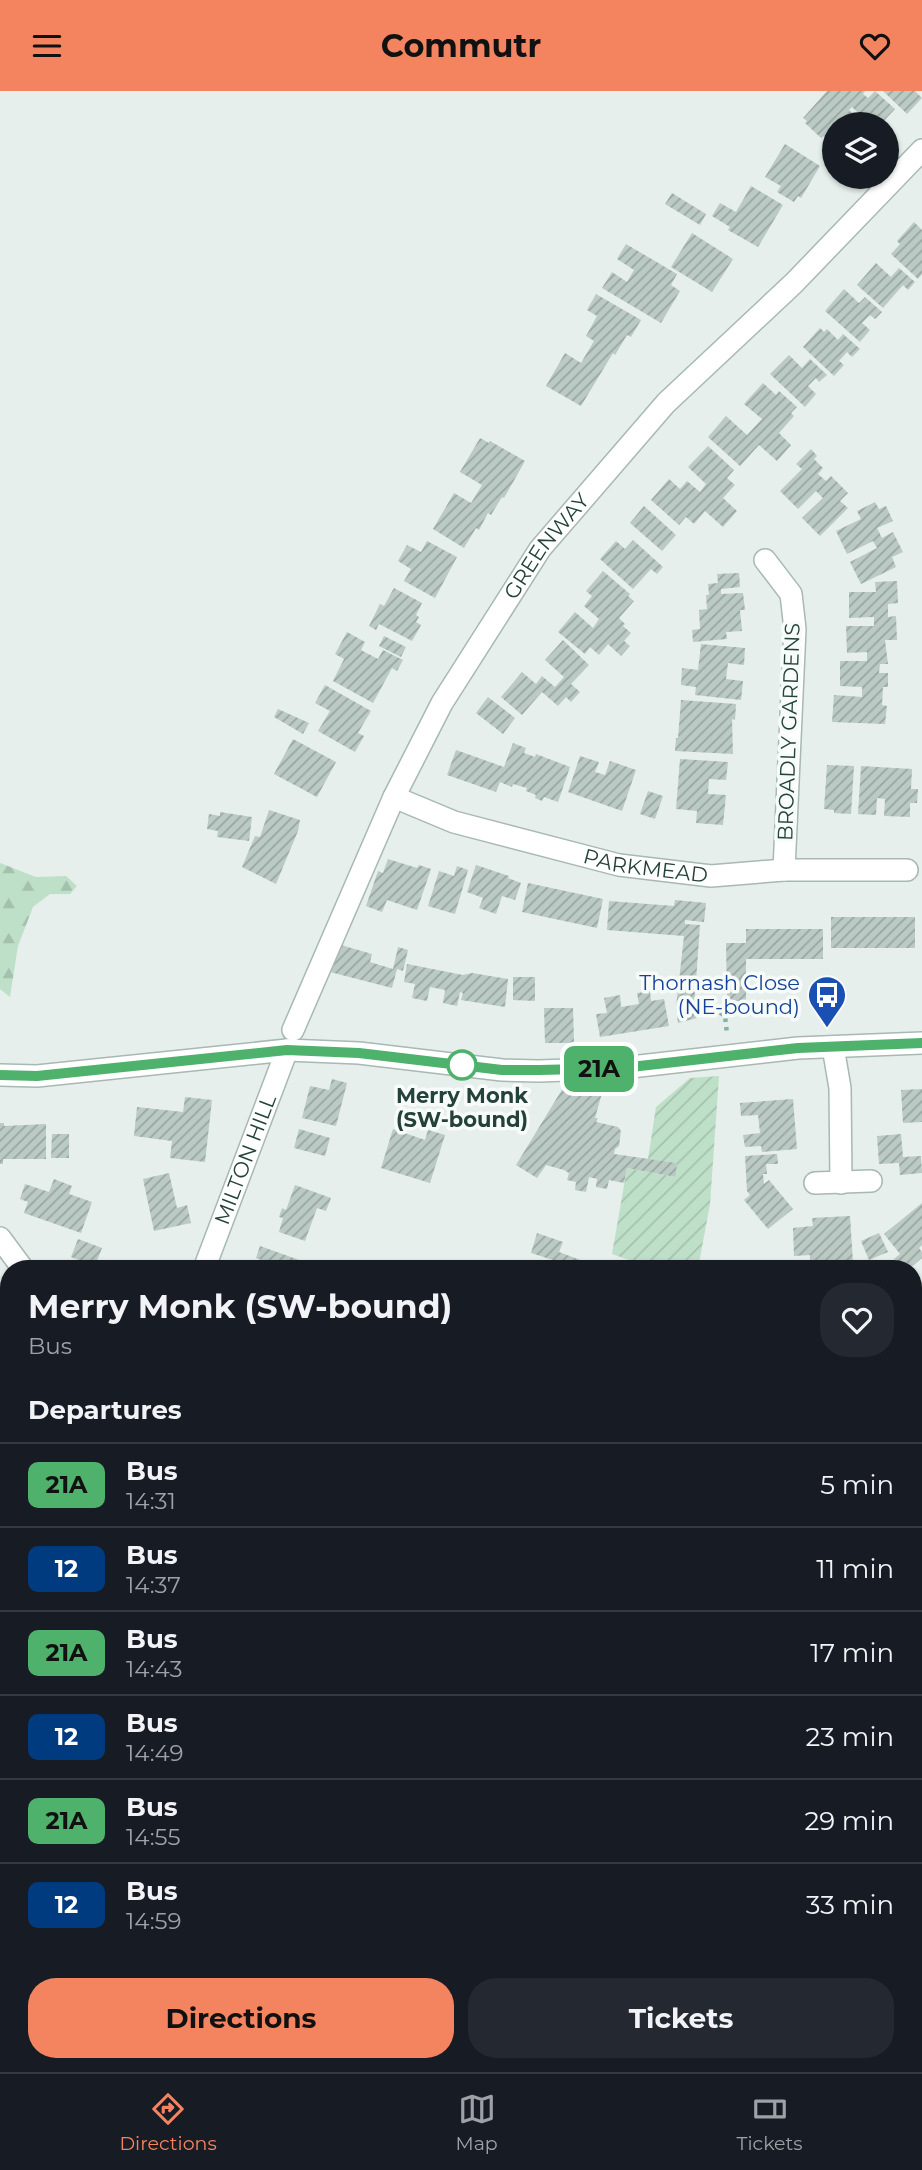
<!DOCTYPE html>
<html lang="en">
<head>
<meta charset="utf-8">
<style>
  body { margin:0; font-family:Montserrat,sans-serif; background:#242831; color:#f1f3f6; height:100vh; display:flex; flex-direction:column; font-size:26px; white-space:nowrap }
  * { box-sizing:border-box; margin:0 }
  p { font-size:23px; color:#9ea1a6 }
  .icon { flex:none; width:38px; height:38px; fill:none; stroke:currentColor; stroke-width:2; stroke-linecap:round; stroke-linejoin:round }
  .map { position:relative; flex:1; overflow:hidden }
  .drawer { position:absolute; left:0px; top:1169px; width:922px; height:812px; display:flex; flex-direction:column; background:#171b24; border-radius:28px 28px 0 0; box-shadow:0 2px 5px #0004 }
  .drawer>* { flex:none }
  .badge { padding:0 14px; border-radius:10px; font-size:24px; line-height:46px }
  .controls { position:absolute; left:822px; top:21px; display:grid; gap:14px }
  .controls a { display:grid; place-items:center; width:77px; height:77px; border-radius:50%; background:#171b24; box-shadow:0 2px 5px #0004; font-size:35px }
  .map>.badge { position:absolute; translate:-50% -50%; box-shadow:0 0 0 4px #fff }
  h2 { padding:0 28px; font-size:26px; line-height:63px }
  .round { display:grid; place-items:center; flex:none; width:74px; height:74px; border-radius:28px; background:#242831 }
  .headline { display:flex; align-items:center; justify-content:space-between; height:119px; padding:0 28px }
  h1 { font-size:33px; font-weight:700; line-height:52px }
  .cta { display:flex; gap:14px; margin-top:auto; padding:14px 28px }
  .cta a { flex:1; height:80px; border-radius:28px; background:#f4845f; color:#111; font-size:28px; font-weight:700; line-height:80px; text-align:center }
  .cta a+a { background:#242831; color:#f1f3f6 }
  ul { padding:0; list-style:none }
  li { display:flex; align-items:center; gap:21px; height:84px; padding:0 28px; border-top:2px solid #363941 }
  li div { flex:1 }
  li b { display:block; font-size:26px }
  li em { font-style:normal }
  li .badge { min-width:77px; font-weight:700; text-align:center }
  header { display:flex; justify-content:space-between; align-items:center; height:91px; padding:0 28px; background:#f4845f; color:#111; font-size:32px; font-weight:700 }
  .tab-bar { display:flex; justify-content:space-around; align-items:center; height:98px; border-top:2px solid #363941; background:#171b24; font-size:19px; color:#9ea1a6 }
  .tab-bar a { display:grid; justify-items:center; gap:4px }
  .tab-bar .on { color:#f4845f }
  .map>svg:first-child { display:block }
  .forest { fill:url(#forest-firs) }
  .park { fill:url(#park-tufts) }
  .garden { fill:url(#garden-furrows) }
  .pitch { fill:#bfe0c8 }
  .building { fill:url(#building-hatch) }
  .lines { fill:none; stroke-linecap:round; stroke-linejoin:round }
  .minor-casing { stroke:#a8b8b2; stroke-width:24 }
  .path { stroke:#86b3a5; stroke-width:4.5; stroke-dasharray:3.5 5; stroke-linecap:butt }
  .minor { stroke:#fff; stroke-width:21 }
  .line-casing { stroke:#fff; stroke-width:16 }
  .line { stroke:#4eb16c; stroke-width:10 }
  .stop-dot { fill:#fff; stroke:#4eb16c; stroke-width:3.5 }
  .labels { text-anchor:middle; stroke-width:7; stroke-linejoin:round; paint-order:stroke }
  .street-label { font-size:21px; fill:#24423a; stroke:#f7fbf9 }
  .transit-label { font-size:21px; fill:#164399; stroke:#f7fbf9; text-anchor:end }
  .stop-label { font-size:21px; font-weight:bold; fill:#24423a; stroke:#f7fbf9 }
</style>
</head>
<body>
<header><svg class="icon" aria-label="menu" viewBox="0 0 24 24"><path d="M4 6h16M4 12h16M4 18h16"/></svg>Commutr<svg class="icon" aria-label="heart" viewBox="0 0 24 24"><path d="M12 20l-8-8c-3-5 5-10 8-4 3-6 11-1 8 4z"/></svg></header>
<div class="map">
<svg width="922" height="1981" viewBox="0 0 922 1981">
  <defs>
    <pattern id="forest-firs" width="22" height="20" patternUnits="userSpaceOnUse" patternTransform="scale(1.75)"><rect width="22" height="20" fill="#bfe0c8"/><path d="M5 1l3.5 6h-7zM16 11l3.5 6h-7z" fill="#a4c1ad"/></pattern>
    <pattern id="park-tufts" width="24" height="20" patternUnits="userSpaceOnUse" patternTransform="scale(1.75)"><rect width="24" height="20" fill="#bfe0c8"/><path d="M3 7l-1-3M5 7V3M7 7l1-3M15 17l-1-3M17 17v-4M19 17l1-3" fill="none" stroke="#a4c1ad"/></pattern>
    <pattern id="garden-furrows" width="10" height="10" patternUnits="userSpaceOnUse" patternTransform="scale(1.75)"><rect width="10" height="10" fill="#bfe0c8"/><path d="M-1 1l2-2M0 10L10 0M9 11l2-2" fill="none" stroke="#a4c1ad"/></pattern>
    <pattern id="building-hatch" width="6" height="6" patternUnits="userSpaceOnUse" patternTransform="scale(1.75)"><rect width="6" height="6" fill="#bbcac4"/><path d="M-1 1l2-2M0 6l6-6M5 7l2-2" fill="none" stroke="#98a6a0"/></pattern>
  </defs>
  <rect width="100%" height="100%" fill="#e6efeb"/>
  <!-- forest -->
  <path class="forest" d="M0,772L36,786L66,785L77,795L70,803H50L33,816L18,855L10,906L0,898Z"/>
  <!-- park -->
  <path class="park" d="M9,1635V1972H622L650,1981H0V1646Z"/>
  <!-- garden -->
  <path class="garden" d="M719,985L710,1113L700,1167L696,1178H655L612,1163L627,1077L676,1086L677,1072L648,1068L656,1016L690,987Z"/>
  <!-- pitch -->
  <path class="pitch" d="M914,1731L918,1733L922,1743V1981H668L673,1972H914Z"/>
  <!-- building -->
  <g class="building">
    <path d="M827,0H865L863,3L868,7L875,0L895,18L881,33H870L852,16L849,19L852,22L843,31L846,33H835V49L831,52L824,45L821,47L805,32L807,30L803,27Z"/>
    <path d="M883,0H915L922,7L907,23Z"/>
    <path d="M785,53L820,75L801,107L798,105L794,111L777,101L781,95L765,86Z"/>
    <path d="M751,95L783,114L758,156L728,139L730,136L712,125L720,112L736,121Z"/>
    <path d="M672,102L706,123L700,134L665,113Z"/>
    <path d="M914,131L922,139V183L918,188L891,163L900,153L897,150Z"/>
    <path d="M692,142L733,168L712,201L671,176Z"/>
    <path d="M626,153L677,183L671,194L680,200L661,232L602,197L612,181L627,191L634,179L617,168Z"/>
    <path d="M876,172L891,186L899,177L915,191L908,199L903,194L883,217L857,194Z"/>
    <path d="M844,198L859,212L865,206L882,221L875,228L870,224L862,232L870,239L860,251L825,220Z"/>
    <path d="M596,203L641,229L631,246L627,244L615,264L613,262L581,315L546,295L565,262L581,272L594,250L586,245L597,225L587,219Z"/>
    <path d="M820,237L824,241L827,238L838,249L843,243L860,258L852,266L847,261L839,270L844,274L834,285L803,256Z"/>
    <path d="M789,264L802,277L810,268L827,284L819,291L816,287L808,295L816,303L805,316L770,283Z"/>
    <path d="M763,292L776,304L779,300L797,316L791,322L794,325L779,342L791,354L777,370L759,354L740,375L708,346L726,325L747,344L762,328L744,313Z"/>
    <path d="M480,347L489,352L490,350L525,370L504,407L502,406L491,424L488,422L479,439L476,437L464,457L433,438L454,402L471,412L482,394L460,381Z"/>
    <path d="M708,355L734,379L727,387L735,394L723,407L737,420L723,436L705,420L694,433L686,426L679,434L651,409L669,388L680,398L687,390L700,401L706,393L688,376Z"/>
    <path d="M811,358L817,365L814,368L823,377L818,383L826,390L831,385L848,402L840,410L848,417L820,445L802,427L823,407L816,400L798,418L780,400L802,378L796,373Z"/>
    <path d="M875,411L879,418L886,415L893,430L877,437L882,447L893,441L903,461L892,466L896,476L861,493L850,471L877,457L873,450L847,463L836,440L861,428L857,420Z"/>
    <path d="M644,415L676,444L662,460L630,432Z"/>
    <path d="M633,449L663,476L657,483L651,478L633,498L600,468L616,450L625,458Z"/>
    <path d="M427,450L457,466L435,507L404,490L411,478L398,470L407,454L421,461Z"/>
    <path d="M603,480L630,503L628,505L634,510L619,527L625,533L623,535L631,542L624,550L630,555L621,565L608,553L599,564L590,556L585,563L558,541L575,521L593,537L599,528L584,515L592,505L586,500Z"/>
    <path d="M739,482L740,496L721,498V503L743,502L745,519H740L742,540L726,541L727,548L693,551L692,539L700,538L699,519L707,518L706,504H709L708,493L718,492L717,483Z"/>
    <path d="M897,490L898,512L888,513V526L896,525L897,549H885L888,573H880L879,582H888V596H883L882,614L887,615L885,633L832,631L834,604L862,606V596L840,595V570H867V561L847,562L846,535H874V526L849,527V501H876L875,491Z"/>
    <path d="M394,497L422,512L416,524L419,526L416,531L421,534L412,550L379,533L376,539L369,535L380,513L384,515Z"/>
    <path d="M347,541L365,551L361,559L378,568L383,559L403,569L397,580L392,577L373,612L333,590L344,568L335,563Z"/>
    <path d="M384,545L406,556L401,566L379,555Z"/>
    <path d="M563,549L589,574L571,593L580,601L571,611L566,606L558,615L542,601L522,624L501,606L522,581L536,593L542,585L555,596L564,586L545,569Z"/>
    <path d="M701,553L745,557L744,574L728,572L726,588L743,590L741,609L695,604L696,596L681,594L682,577L698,579Z"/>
    <path d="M325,594L371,620L358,642L364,645L355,661L318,640L330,620L315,612Z"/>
    <path d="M488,606L515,627L503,643L476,622Z"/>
    <path d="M681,609L736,613L735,629L732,628L733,663L675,660L676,647H678Z"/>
    <path d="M278,618L309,632L303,643L274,626Z"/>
    <path d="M293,648L336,671L317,706L274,683Z"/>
    <path d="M513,652L526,657L524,662L535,666L536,663L570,676L558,711L544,706L542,710L535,707L536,704L526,700L527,697L513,693L512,696L500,691L496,701L447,684L456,659L504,676Z"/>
    <path d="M580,665L599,671L595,681L605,684L610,670L636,679L622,720L568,701Z"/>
    <path d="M680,668L728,671L726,689L709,688L708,703L726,704L723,734L696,732L697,720L676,718Z"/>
    <path d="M827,674L854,675L851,723L834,722V719L824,718Z"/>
    <path d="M861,675L912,678L911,698H918L917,712H910V726L884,725L885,708L877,707L876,724L858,723Z"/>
    <path d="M648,700L663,705L655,728L640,723Z"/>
    <path d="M269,719L300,729L298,740L276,793L242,776L255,745L260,746Z"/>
    <path d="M220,721L252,726L249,750L217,746L218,740L207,738L209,723L220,725Z"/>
    <path d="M388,768L417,777L419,774L431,778L417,819L387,809L382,821L366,815L378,780L383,782Z"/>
    <path d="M476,774L509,785L508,787L521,792L515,809L502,805L496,823L479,817L483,807L467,801Z"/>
    <path d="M457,775L468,779L455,823L428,815L439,780L454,785Z"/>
    <path d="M528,792L603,808L597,837L522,821Z"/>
    <path d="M675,809L706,812L704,831L685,829V833L700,834L694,918L697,927L678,932L676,916L684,845L607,839L609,810L674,815Z"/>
    <rect x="831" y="826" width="84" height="31"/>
    <path d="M746,838H823V868H746V910H727L726,852H746Z"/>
    <path d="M341,854L372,863L370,871L393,878L398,856L408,859L403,880L397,878L392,897L330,881Z"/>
    <path d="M407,873L463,884L472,882L508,888L505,916L461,909L463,902L460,901L457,915L443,912L445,899L430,896L427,910L412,907L415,893L404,891Z"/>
    <path d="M513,886H535V910L513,909Z"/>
    <path d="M650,900L651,910L664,908L669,935L600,946L596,923L607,922L604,907L620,904L621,916L639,913L637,902Z"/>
    <path d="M544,917H573L574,952H545Z"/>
    <path d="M332,988L347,992L336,1035L302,1027L310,995L329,999Z"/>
    <path d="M584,995H604L595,1027H598L596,1031L618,1036L621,1040L619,1055L615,1058L614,1063L677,1072L676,1086L627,1077L624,1092L609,1089L607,1098L596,1096L597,1088L589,1086L586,1101L575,1099L576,1091L567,1089L569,1082L564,1079L546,1074L537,1087L516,1074L563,997L574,1005L583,1002Z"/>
    <path d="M922,998V1031L903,1032L901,999Z"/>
    <path d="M185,1006L212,1009L205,1071L170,1067L172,1050L134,1045L137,1016L183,1021Z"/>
    <path d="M793,1008L797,1058L762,1061L761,1055L745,1056L743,1044L760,1042L758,1024L741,1025L740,1012Z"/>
    <path d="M0,1032H4V1035L46,1033V1068H3V1073H0Z"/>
    <path d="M299,1038L330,1047L325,1065L294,1057Z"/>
    <path d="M393,1038L425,1049L428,1039L445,1044L430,1092L381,1077Z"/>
    <path d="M52,1043H69V1067H51Z"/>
    <path d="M901,1043L903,1066L921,1065L922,1082L900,1084L899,1072L879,1073L877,1045Z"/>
    <path d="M777,1063L778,1073H766L767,1083H763L764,1093L769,1089L793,1118L768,1138L744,1109L750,1104L747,1100L745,1065Z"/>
    <path d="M169,1082L177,1117L187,1114L191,1132L154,1140L143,1088Z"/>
    <path d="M54,1088L72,1095L69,1103L92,1111L81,1142L24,1122L28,1111L20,1108L25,1093L49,1101Z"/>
    <path d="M295,1094L331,1107L326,1120L317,1117L305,1150L279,1141L283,1127L279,1126L282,1117L286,1119Z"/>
    <path d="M922,1112V1154L919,1157L922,1161V1167L909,1178H902L894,1168L900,1163L884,1143Z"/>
    <path d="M850,1125L853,1171L810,1174V1164L794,1165L793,1137L813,1135L812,1127Z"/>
    <path d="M537,1142L563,1151L559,1161L591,1173L589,1178H553L556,1170L531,1162Z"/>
    <path d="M879,1142L888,1161L869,1169L861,1150Z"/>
    <path d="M78,1148L102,1157L95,1175L71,1166Z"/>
    <path d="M260,1155L302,1170L299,1178H285L256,1167Z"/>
    <path d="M922,1328V1368L914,1370V1330Z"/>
    <path d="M922,1375V1411L914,1413V1377Z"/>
    <path d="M0,1392L8,1399L0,1407Z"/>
    <path d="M0,1522L9,1528V1556L3,1565L0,1563Z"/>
    <path d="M922,1592V1723L919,1725L914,1715L915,1708H914V1597Z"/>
    <path d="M630,1972H653L650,1980Z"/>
  </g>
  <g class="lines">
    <defs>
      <g id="minor">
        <path d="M765,469L791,503L795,538L784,779"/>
        <path id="s1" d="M394,706L454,731L619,774L711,785L784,779H907"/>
        <path id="s2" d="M293,939L394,706L442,612L540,458L666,312L794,192L922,59"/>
        <path d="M833,956L840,997L841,1092"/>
        <path d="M0,984L37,985L287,959L359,962L502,979L539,980L622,977L798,957L922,952"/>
        <path d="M815,1092L871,1090"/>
        <path d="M0,1147L23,1178"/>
        <path id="s3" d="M204,1178L287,959"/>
        <path d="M0,1301L9,1292"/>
        <path d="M914,1462L922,1464"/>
        <path d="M0,1602L9,1591"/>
      </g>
    </defs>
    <!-- minor casing -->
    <use href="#minor" class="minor-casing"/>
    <!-- path -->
    <g class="path">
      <path d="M713,917L725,925L727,943"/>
      <path d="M914,1548L922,1551"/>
    </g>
    <!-- minor -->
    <use href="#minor" class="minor"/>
  </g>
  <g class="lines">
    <defs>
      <path id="line" d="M0,984L37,985L287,959L359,962L502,979H539L622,977L798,957L922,952"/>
    </defs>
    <!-- line casing -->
    <use href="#line" class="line-casing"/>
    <!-- line -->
    <use href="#line" class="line"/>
  </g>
  <!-- icons -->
  <defs>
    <symbol id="bus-pin" viewBox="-11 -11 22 30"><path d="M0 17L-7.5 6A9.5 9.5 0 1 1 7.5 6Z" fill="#1a4fb4" stroke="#f7fbf9"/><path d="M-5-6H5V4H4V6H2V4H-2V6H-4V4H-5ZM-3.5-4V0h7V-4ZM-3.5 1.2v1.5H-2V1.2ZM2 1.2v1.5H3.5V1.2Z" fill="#fff"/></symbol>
  </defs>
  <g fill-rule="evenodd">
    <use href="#bus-pin" x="805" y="882" width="44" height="60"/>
  </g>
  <!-- markers -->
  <circle class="stop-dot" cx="462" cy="974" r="14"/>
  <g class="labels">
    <!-- street labels -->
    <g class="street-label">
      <text dy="7" stroke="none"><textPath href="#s2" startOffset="548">GREENWAY</textPath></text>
      <text transform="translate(789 641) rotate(-88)" y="7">BROADLY GARDENS</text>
      <text dy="7" stroke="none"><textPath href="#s1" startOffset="262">PARKMEAD</textPath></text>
      <text dy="7" stroke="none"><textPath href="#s3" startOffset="117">MILTON HILL</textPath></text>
    </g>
    <!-- transit labels -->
    <g class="transit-label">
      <text x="800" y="899">Thornash Close<tspan x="800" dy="24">(NE-bound)</tspan></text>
    </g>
    <!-- stop labels -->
    <g class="stop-label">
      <text x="462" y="1012">Merry Monk<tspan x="462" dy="24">(SW-bound)</tspan></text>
    </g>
  </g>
</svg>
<div class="controls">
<a><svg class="icon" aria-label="layers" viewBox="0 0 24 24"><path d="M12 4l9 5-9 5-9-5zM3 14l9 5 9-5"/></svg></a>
</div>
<b class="badge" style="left:599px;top:978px;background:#4eb16c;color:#111">21A</b>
<section class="drawer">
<div class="headline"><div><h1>Merry Monk (SW-bound)</h1><p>Bus</p></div><a class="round"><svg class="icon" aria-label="heart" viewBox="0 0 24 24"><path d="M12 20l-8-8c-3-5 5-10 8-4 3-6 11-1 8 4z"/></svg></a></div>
<h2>Departures</h2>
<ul>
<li><span class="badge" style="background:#4eb16c;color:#111">21A</span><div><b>Bus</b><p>14:31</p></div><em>5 min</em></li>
<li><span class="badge" style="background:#003b80;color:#fff">12</span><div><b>Bus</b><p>14:37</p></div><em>11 min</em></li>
<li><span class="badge" style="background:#4eb16c;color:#111">21A</span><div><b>Bus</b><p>14:43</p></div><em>17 min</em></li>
<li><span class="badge" style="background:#003b80;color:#fff">12</span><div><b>Bus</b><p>14:49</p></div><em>23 min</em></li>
<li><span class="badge" style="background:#4eb16c;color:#111">21A</span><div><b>Bus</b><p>14:55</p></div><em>29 min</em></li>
<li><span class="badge" style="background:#003b80;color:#fff">12</span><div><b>Bus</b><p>14:59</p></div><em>33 min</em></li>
</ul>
<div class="cta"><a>Directions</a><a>Tickets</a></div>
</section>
</div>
<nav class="tab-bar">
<a class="on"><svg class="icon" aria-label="directions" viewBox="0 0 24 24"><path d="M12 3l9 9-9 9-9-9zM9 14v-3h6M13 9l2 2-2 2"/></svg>Directions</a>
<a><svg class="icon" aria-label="map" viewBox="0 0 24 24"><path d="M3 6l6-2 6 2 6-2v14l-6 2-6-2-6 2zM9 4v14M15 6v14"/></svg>Map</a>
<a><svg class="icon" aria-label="tickets" viewBox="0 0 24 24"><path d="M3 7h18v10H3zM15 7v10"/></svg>Tickets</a>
</nav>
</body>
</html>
